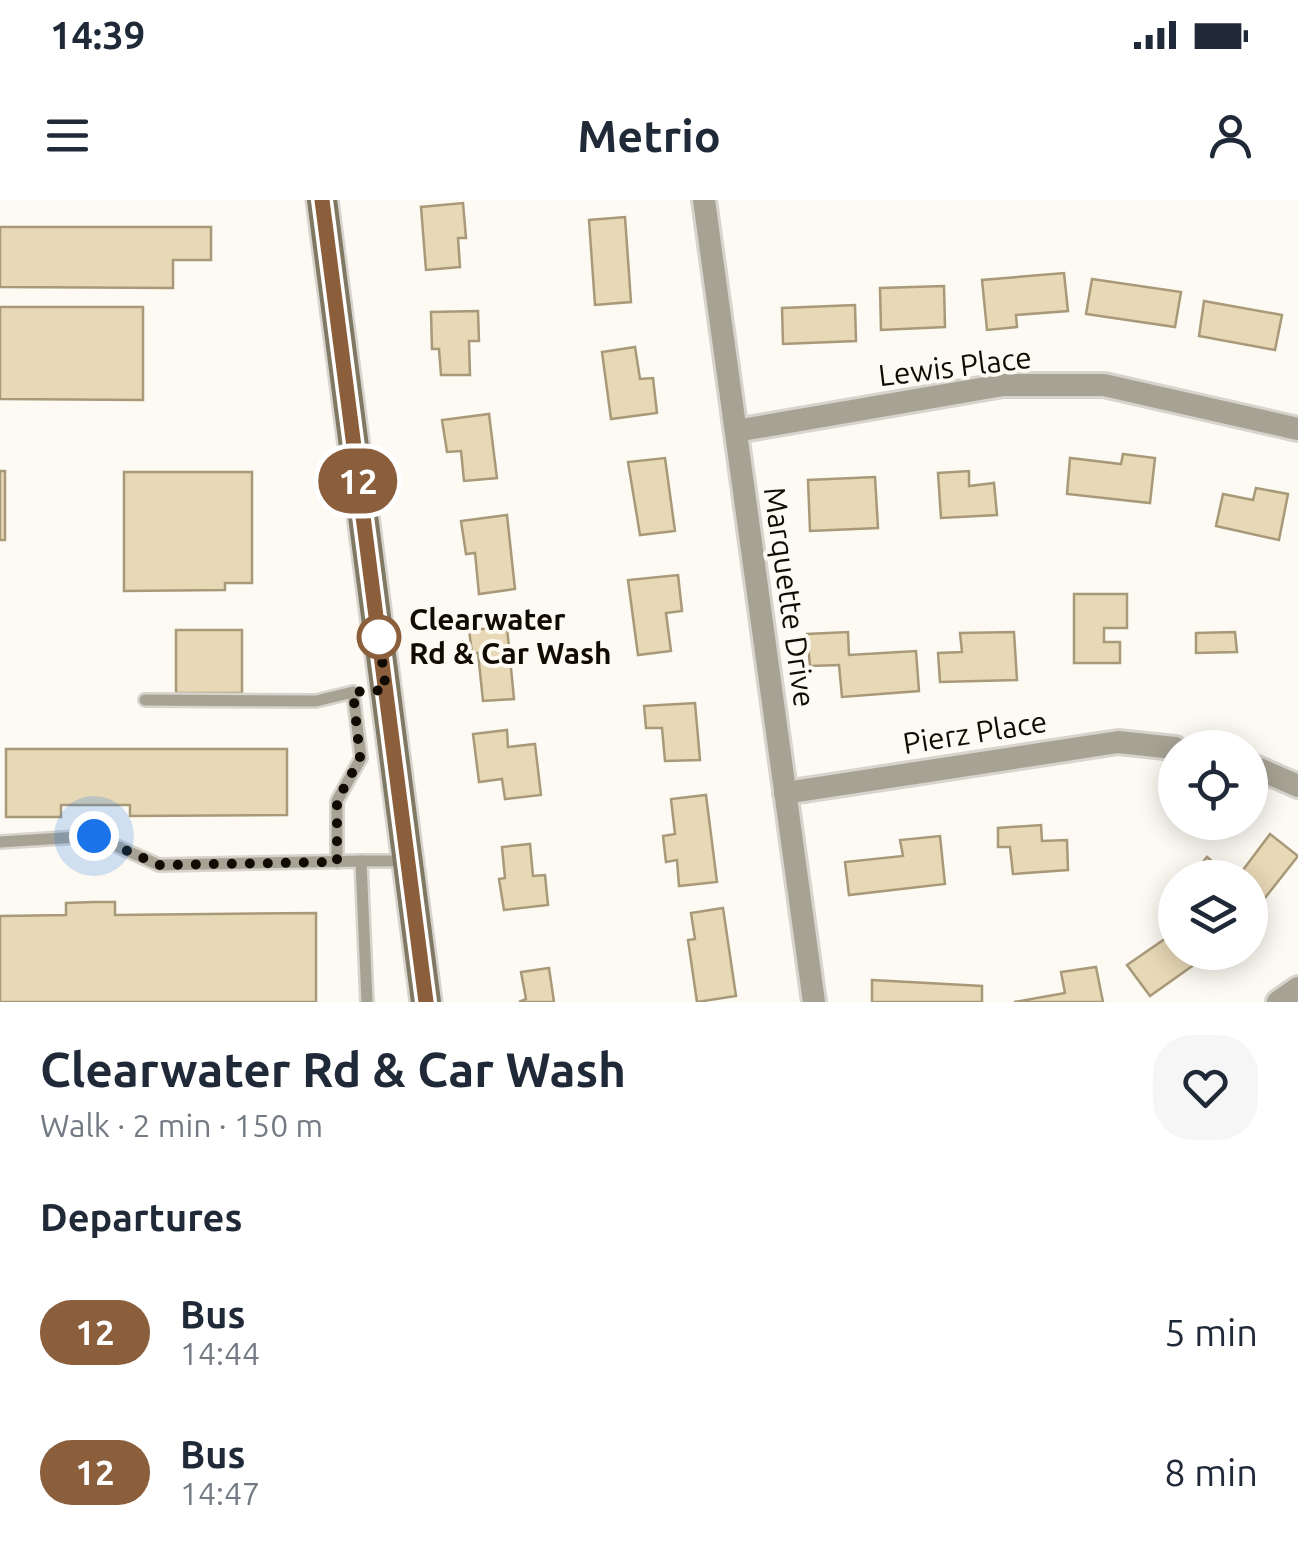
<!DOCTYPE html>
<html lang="en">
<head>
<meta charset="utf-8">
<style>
  body { margin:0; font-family:Ubuntu,sans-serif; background:#f6f6f7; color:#1f2937; height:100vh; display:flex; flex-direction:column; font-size:38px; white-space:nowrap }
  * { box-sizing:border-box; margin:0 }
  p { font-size:32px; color:#747a83 }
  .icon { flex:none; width:55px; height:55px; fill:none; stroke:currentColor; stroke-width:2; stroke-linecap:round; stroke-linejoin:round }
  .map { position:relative; height:802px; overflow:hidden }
  .panel { display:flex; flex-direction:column; background:#fff; flex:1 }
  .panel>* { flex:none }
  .badge { padding:0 20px; border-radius:32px; font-size:35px; line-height:65px }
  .controls { position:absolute; left:1158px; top:530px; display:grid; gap:20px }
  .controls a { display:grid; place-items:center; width:110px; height:110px; border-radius:50%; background:#fff; box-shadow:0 5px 25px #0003; font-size:50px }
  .you { position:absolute; width:50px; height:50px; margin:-25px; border:8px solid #fff; border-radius:50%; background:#1a73e8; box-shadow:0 0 0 15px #1a73e833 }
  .map>.badge { position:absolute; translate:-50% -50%; box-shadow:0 0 0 5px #fff }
  h2 { padding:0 40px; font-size:38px; line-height:90px }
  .round { display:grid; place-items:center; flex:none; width:105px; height:105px; border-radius:40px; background:#f6f6f7 }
  .summary { display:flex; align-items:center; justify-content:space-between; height:170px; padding:0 40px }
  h1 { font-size:48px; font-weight:600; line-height:75px }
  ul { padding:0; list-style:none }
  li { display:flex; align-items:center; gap:30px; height:140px; padding:0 40px }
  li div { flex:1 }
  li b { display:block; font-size:38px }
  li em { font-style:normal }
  li .badge { min-width:110px; font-weight:700; text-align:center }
  .status { display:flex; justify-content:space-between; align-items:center; height:70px; padding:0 50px; background:#fff; direction:ltr }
  .status svg { height:28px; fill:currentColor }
  header { display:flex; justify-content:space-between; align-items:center; height:130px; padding:0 40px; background:#fff; font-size:45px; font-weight:600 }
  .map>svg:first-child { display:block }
  .building { fill:#e7d8b6; stroke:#a89979; stroke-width:2.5 }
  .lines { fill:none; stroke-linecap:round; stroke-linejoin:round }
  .lane-casing { stroke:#d7d4cd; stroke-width:16 }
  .street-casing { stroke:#d7d4cd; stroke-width:28 }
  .secondary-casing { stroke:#d7d4cd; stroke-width:35 }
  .lane { stroke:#a7a394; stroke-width:11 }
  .street { stroke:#a7a394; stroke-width:22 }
  .secondary { stroke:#7f7964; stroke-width:30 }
  .line-casing { stroke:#fff; stroke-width:22 }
  .line { stroke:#8b5e3c; stroke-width:15 }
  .walk { stroke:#110c03; stroke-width:10; stroke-dasharray:0 18 }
  .stop-dot { fill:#fff; stroke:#8b5e3c; stroke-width:5 }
  .labels { text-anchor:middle; stroke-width:8; stroke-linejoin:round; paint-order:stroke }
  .street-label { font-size:30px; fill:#110c03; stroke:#fdfaf3 }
  .stop-label { font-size:30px; font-weight:bold; fill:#110c03; stroke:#fdfaf3; text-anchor:start }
</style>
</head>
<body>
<div class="status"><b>14:39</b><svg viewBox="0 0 49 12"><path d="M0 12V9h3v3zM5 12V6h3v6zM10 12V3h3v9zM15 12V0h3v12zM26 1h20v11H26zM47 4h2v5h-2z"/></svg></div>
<header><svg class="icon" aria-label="menu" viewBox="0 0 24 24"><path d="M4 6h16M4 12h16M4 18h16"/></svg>Metrio<svg class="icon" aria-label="person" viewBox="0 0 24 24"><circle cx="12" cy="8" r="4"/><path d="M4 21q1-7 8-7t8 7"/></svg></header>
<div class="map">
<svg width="1298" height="802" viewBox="0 0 1298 802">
  <rect width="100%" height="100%" fill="#fdfaf3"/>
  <!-- building -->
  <g class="building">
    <path d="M463,3L466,38H458L460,67L426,70L421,7Z"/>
    <path d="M625,17L631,102L595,105L589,20Z"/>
    <path d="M0,27H211V60H173V88L0,87Z"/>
    <path d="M1064,73L1068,111L1016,115L1017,127L987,130L982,80Z"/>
    <path d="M1092,79L1181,92L1175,127L1086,114Z"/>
    <path d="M944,86L945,127L881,130L880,88Z"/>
    <path d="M1204,101L1282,115L1275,150L1199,136Z"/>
    <path d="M855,105L856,141L783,144L782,108Z"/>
    <path d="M0,107H143V200L0,199Z"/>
    <path d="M478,111L479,141H469L470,175H441L439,149H432L431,112Z"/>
    <path d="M635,147L640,179L653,178L657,213L611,219L602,152Z"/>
    <path d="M489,214L497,278L464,281L461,251L447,252L442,220Z"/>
    <path d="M1123,254L1155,258L1150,303L1067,294L1070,258L1121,264Z"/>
    <path d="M665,258L675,331L640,335L628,262Z"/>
    <rect x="0" y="271" width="5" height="69"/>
    <path d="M969,271V286L994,283L997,315L941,318L938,273Z"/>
    <path d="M124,272H252V383H225V390L124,391Z"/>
    <path d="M875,277L878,328L810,331L808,280Z"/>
    <path d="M1256,288L1288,294L1279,340L1216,326L1223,294L1253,300Z"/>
    <path d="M507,315L515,389L479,394L475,353L466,354L461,321Z"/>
    <path d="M678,375L682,411L666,413L671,451L638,455L628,380Z"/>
    <path d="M1074,394H1127V428H1104V442H1120V463H1074Z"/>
    <path d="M507,427L514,499L483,501L478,453H472L469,430Z"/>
    <rect x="176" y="430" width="66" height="63"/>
    <path d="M848,432L849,455L916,451L919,491L842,497L839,465L810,466L807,434Z"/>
    <path d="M1014,432L1017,480L940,482L938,453L962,452L960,433Z"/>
    <path d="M1235,432L1237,452L1196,453V433Z"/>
    <path d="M695,503L700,560L665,561L662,528H646L644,506Z"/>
    <path d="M507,530L508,547L535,544L541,595L505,599L502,579L479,582L473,534Z"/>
    <path d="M6,549H287V615L130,616V605H61V617H6Z"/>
    <path d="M706,595L717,682L679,686L677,660L666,662L663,636L675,634L671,599Z"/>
    <path d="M1041,625L1042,641L1067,640L1068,670L1013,674L1010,647H998V628Z"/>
    <path d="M1270,634L1298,656L1261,703L1250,694V678H1237Z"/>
    <path d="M940,636L945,684L849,695L845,662L903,656L900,640Z"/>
    <path d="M530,644L533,676L545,675L548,705L504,710L499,679L505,678L502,647Z"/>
    <path d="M1207,657L1233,678L1191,676Z"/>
    <path d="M94,702H115V715L316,713V802H0V716L66,715V703Z"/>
    <path d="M723,708L736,796L697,802L688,740L695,739L691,713Z"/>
    <path d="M1175,732V752H1212L1150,796L1127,765Z"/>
    <path d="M1096,767L1103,802H1014L1065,793L1061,772Z"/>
    <path d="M549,768L554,802H519L526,799L521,772Z"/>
    <path d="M872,780L982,786V802H872Z"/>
  </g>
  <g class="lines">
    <defs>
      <g id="lane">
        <path d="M145,500L316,501L353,492L361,558L337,601V662"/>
        <path d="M0,642L94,636L159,665L361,661L367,802"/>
        <path d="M361,661H407"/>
      </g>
      <g id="street">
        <path d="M704,0L814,802"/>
        <path d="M736,231L1003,185H1104L1298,229"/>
        <path d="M1250,565L1298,586"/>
        <path d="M785,593L1118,542L1175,548"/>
        <path d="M1278,802L1298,788"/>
      </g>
      <path id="secondary" d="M322,0L426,802"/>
    </defs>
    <!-- lane casing -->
    <use href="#lane" class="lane-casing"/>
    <!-- street casing -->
    <use href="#street" class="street-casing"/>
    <!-- secondary casing -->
    <use href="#secondary" class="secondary-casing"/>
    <!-- lane -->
    <use href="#lane" class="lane"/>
    <!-- street -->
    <use href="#street" class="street"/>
    <!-- secondary -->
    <use href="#secondary" class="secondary"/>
  </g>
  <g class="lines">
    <defs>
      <path id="line" d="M322,0L426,802"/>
    </defs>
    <!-- line casing -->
    <use href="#line" class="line-casing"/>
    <!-- line -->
    <use href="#line" class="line"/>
    <!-- walk -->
    <path class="walk" d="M94,636L159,665L337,662V601L360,558L353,492L386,490L379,437"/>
  </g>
  <!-- markers -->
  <circle class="stop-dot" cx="379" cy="437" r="20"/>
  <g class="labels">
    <!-- street labels -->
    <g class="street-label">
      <text transform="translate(955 167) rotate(-7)" y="10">Lewis Place</text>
      <text transform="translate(789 397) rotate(82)" y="10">Marquette Drive</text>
      <text transform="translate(975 533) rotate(-9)" y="10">Pierz Place</text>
    </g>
    <!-- stop labels -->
    <g class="stop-label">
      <text x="409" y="430">Clearwater<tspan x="409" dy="34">Rd &amp; Car Wash</tspan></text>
    </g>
  </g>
</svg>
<div class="controls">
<a><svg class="icon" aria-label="locate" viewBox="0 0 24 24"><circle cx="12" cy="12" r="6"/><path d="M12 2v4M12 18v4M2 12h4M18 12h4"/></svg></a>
<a><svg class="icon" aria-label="layers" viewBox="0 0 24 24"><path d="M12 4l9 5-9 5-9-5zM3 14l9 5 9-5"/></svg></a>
</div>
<div class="you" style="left:94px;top:636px"></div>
<b class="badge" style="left:358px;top:281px;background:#8b5e3c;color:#fff">12</b>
</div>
<section class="panel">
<div class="summary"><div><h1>Clearwater Rd &amp; Car Wash</h1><p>Walk · 2 min · 150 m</p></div><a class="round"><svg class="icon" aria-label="heart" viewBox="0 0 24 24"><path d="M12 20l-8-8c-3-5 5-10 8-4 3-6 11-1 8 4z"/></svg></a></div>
<h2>Departures</h2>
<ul>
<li><span class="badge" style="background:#8b5e3c;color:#fff">12</span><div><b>Bus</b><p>14:44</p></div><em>5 min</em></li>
<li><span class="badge" style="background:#8b5e3c;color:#fff">12</span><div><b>Bus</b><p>14:47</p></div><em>8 min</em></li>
</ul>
</section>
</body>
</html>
